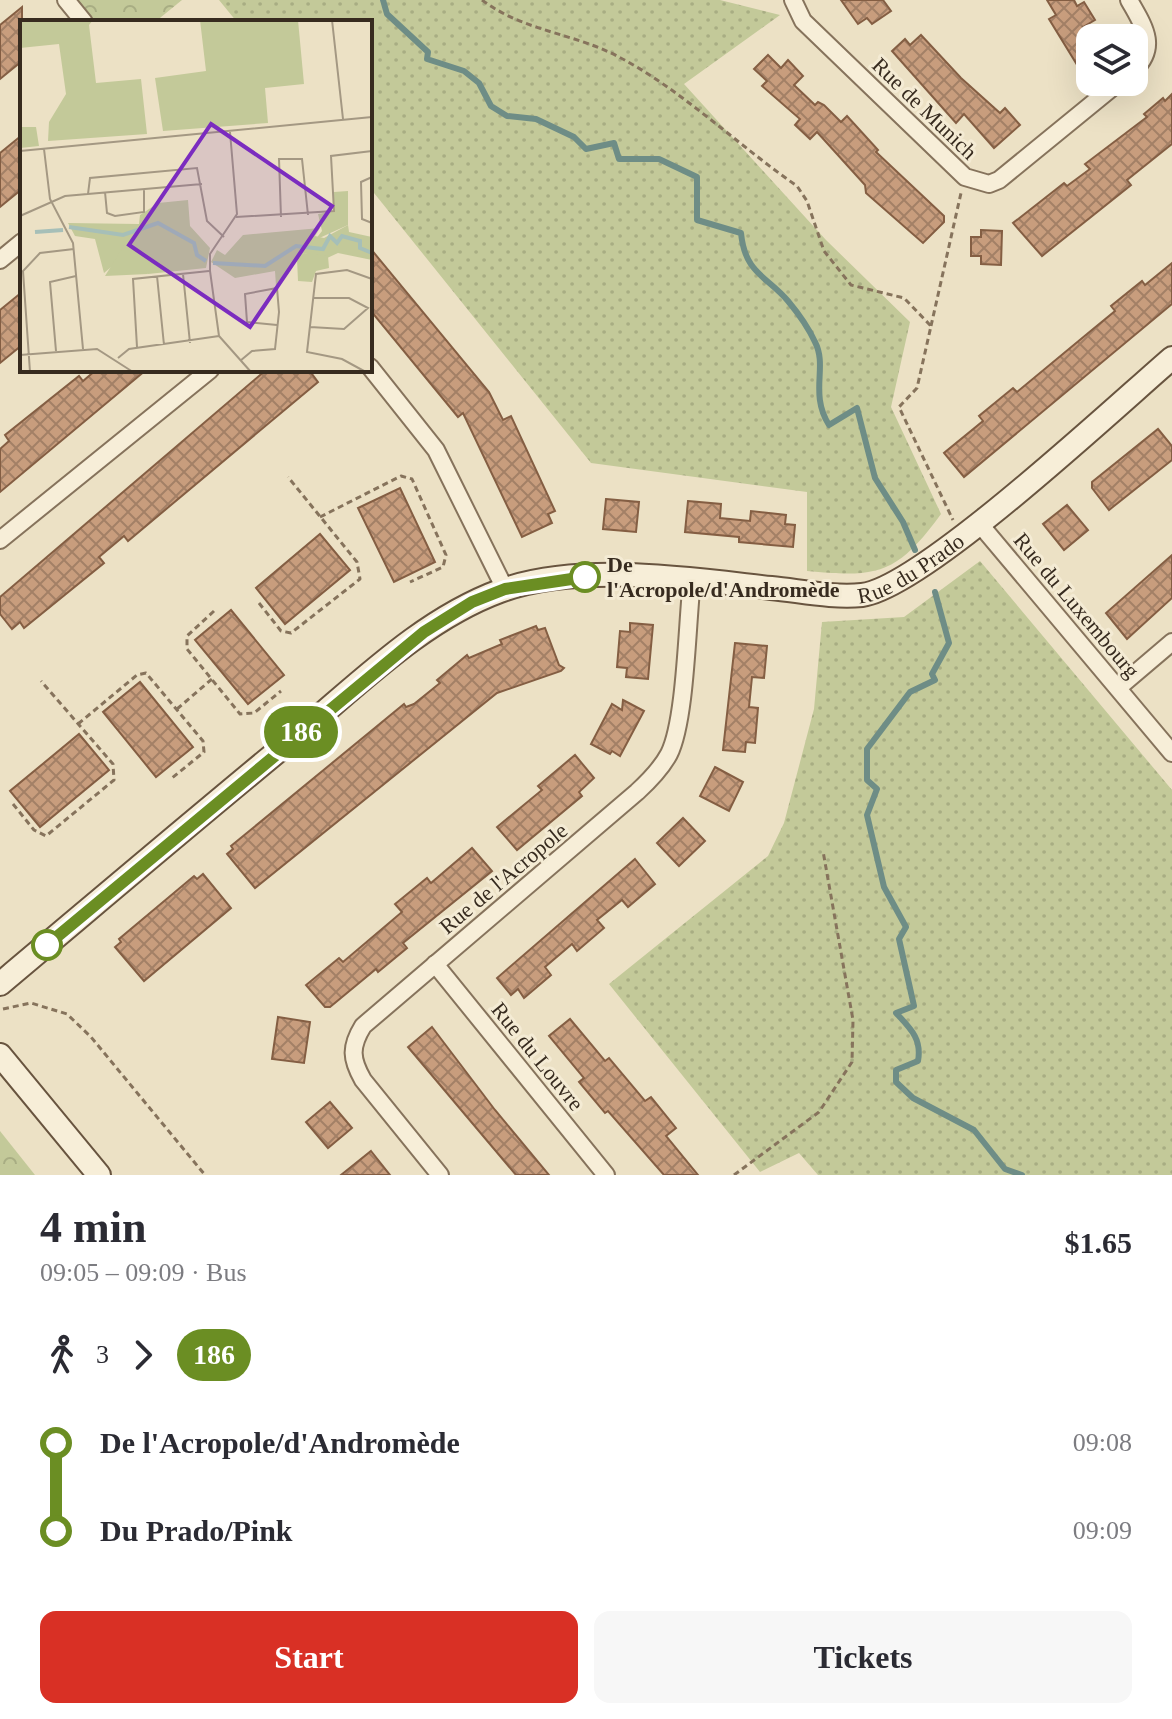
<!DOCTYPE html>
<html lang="en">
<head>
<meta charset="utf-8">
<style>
  body { margin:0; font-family:Georgia,serif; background:#f7f7f7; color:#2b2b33; height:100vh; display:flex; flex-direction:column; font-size:30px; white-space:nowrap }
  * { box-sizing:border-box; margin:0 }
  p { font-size:26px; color:#7c7c81 }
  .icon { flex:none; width:44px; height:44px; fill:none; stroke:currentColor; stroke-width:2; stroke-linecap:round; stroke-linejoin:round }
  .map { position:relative; height:1175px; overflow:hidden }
  .details { display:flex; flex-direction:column; background:#fff; flex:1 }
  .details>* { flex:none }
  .badge { padding:0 16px; border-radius:26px; font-size:28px; line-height:52px }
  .fabs { position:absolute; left:1076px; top:24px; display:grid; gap:16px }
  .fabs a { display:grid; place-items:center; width:72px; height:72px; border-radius:16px; background:#fff; box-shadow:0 8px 32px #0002; font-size:40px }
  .map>.badge { position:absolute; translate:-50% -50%; box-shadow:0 0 0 4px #fff }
  .legs { display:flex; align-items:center; gap:12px; height:88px; padding:0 40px; font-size:26px }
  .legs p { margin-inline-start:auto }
  .headline { display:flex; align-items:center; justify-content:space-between; height:136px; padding:0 40px }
  h1 { font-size:44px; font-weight:600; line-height:60px }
  .button { display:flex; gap:16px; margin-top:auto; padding:16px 40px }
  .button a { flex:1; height:92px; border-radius:16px; background:#d93025; color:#fff; font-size:32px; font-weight:600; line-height:92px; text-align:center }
  .button a+a { background:#f7f7f7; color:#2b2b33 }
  ul { padding:0 40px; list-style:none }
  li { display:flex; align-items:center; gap:28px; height:88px; font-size:30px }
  li i { display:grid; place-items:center; width:12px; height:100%; margin:0 10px; background:currentColor }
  li i::after { content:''; width:20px; height:20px; margin:-10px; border:6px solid; border-radius:50%; background:#fff }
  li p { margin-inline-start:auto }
  li:first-child i { background:linear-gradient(#0000 50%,currentColor 0) }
  li:last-child i { background:linear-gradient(currentColor 50%,#0000 0) }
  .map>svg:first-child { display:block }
  .grass { fill:url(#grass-dots) }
  .forest { fill:url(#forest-crowns) }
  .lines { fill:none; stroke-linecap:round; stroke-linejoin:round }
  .stream { stroke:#6e8d86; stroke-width:6 }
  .building { fill:url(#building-cross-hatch); stroke:#845e43; stroke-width:2 }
  .street-casing { stroke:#86735c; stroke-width:20 }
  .secondary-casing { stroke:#68543f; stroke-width:26 }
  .path { stroke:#86735c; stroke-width:3; stroke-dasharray:6 4; stroke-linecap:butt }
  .street { stroke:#f7eed8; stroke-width:16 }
  .secondary { stroke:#f7eed8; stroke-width:22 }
  .line-1-casing { stroke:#fff; stroke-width:18 }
  .line-1 { stroke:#6b8e23; stroke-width:12 }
  .stop-1-dot { fill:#fff; stroke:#6b8e23; stroke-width:4 }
  .labels { text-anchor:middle; stroke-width:6; stroke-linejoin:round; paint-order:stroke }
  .street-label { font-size:22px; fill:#372b1f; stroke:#f4ebd4 }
  .stop-label { font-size:22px; font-weight:bold; fill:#372b1f; stroke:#f4ebd4; text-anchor:start }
  .inset-river { fill:none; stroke:#a6bfb8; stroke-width:4 }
  .inset-road { fill:none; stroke:#a49883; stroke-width:2 }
  .view { fill:#7b2cbf; fill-opacity:0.15; stroke:#7b2cbf; stroke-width:4 }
  .inset-edge { fill:none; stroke:#372b1f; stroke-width:4 }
</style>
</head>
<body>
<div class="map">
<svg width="1172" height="1175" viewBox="0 0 1172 1175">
  <defs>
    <pattern id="grass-dots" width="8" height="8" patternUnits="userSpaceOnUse" patternTransform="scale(2)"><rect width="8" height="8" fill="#c3c999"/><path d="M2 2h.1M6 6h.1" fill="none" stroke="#a8ad83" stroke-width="1.8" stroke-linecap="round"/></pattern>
    <pattern id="forest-crowns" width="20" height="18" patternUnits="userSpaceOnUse" patternTransform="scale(2)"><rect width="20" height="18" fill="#c3c999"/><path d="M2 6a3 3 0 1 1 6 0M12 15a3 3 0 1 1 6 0" fill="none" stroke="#a8ad83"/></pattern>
    <pattern id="building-cross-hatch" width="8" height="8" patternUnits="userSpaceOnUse" patternTransform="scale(2)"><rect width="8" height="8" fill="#c89d7d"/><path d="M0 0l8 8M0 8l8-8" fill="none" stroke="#a38066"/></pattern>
  </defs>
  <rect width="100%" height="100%" fill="#ece1c5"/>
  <!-- grass -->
  <g class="grass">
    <path d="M219,0H720L780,15L684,84L826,240L910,322L891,407L941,514C897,574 879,578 807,571V492L591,463L370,188V22H237Z"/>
    <path d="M980,561L1172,790V1175H818L799,1153L760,1172L609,984L768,856L784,823L814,709L822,622L904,617Z"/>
  </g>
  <!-- forest -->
  <g class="forest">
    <path d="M66,0H182L155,22H84Z"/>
    <path d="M0,1131L35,1175H0Z"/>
  </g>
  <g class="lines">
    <!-- stream -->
    <g class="stream">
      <path d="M383,0L387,14L428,52L427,59L464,71L479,83L491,106L507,116L536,119L574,137L586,149L614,143L619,159H659L697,177V220L741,233C745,274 767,276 788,301C798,313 809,329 815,342C828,367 809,393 829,425L857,408L875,478L903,522L915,550"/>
      <path d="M935,592L949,643L932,674L935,680L910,692L867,749V780L877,789L867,815L884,887L906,927L899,939L914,1006L896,1013C911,1029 922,1039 918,1061L896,1070V1082L913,1098L974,1130L1005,1169L1022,1175"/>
    </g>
  </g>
  <!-- building -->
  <g class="building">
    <path d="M841,0H883L891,11L872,24L867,18L858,24Z"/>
    <path d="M1047,0H1074L1077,6L1084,2L1095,20L1083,27L1090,38V86L1049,19L1056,15Z"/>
    <path d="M22,7V61L0,79V25Z"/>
    <path d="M921,35L961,78L1000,113L1005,108L1020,125L994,148L964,114L956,123L892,51L905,39L910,45Z"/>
    <path d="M768,55L781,68L788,60L803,76L794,85L815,105L818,102L824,105L841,122L847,116L878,150L876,152L944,216V222L923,243L866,193L865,185L817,132L810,139L795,125L800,119L762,86L767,81L754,69Z"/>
    <path d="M1172,94V144L1127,180L1131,185L1042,256L1013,223L1064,183L1067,186L1090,169L1085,164L1147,117L1144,114L1163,98L1165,101Z"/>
    <path d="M22,135V189L0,207V153Z"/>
    <path d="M981,230L1002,231L1001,265L981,264V256H971V237H981Z"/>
    <path d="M370,248L489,392L503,420L511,416L555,511L548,514L552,523L522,537L463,413L458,417L370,310Z"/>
    <path d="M1172,263V304L964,477L944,453L983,421L979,416L1013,388L1017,392L1087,334L1115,311L1111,306L1142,281L1145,285Z"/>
    <path d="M22,292V345L0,363V310Z"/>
    <path d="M96,370H146L0,492V449L9,441L5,435L79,376L83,381Z"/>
    <path d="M266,370H309L318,382L128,541L124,536L99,557L104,563L24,628L20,622L12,629L0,614V597Z"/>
    <path d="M1158,429L1172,446V460L1109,510L1092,488V482Z"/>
    <path d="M400,488L435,562L394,582L358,508Z"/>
    <path d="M606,499L639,502L636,532L603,529Z"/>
    <path d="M688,501L721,504L720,518L750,521L751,511L786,515L785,524L795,525L793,547L739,542V537L685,532Z"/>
    <path d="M1067,505L1088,530L1064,550L1043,524Z"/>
    <path d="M320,534L350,570L285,624L256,588Z"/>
    <path d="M1172,555V598L1127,639L1106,613Z"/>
    <path d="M231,610L284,675L248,704L195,640Z"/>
    <path d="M630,623L653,625L648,679L626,677L627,668L617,667L620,631L630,632Z"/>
    <path d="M536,626L538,630L545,628L559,665L564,668L561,671L497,693L255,888L227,854L233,849L231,846L404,704L406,707L414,704L440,683L437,680L467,655L469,658L502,644L500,640Z"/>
    <path d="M735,643L767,646L764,678L752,677L749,707L758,708L755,743L746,742L745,752L723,750Z"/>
    <path d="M140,682L193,747L156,777L103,712Z"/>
    <path d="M623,700L644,711L620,756L612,751L610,754L591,744L612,704L622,710Z"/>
    <path d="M79,734L109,770L40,827L10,791Z"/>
    <path d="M575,755L594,778L579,792L582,796L517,850L497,827L542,790L538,786Z"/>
    <path d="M715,767L743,782L729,811L700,796Z"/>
    <path d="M683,818L705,841L679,866L657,843Z"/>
    <path d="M472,848L492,871L403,943L407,948L378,972L376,969L330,1007H325L306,985L339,958L343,962L402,912L395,904L427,878L431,883Z"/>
    <path d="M635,859L655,884L628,907L622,900L597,920L604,928L577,951L572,944L545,967L551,975L524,998L518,989L511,995L497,978Z"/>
    <path d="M203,874L231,908L144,981L115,947L121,942L119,939L194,876L197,879Z"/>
    <path d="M278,1017L310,1022L304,1063L272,1059Z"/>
    <path d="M570,1019L605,1061L609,1058L645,1101L651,1097L676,1128L666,1136L698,1175H664L608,1111L605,1113L579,1082L584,1078L549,1036Z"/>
    <path d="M432,1027L495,1110L549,1175H516L408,1047Z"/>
    <path d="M330,1102L352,1128L328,1148L306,1122Z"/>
    <path d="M371,1151L390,1175H341Z"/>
  </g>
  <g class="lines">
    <defs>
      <g id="street">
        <path d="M66,0L84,22"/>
        <path d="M793,0L803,21L965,177L989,184L999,180L1119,82"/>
        <path d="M1129,0C1143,25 1159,46 1134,70"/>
        <path d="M0,260L22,242"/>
        <path d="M370,367L436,450L505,589"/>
        <path d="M978,522L1172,753"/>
        <path d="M0,540L210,370"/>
        <path d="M1118,688L1172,642"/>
        <path d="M435,964L606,1175"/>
        <path d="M440,1175L363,1080C351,1059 350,1047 363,1026L637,792C649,781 661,769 669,754C686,720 687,622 692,580"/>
      </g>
      <g id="secondary">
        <path id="s1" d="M0,984C100,900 200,815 301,732C362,681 424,619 500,591C579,562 689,579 771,588C801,591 833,598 862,595C922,588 1116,406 1172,358"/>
        <path d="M0,1055L99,1175"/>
      </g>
    </defs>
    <!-- street casing -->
    <use href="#street" class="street-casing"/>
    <!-- secondary casing -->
    <use href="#secondary" class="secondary-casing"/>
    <!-- path -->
    <g class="path">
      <path d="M482,0C523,31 573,33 617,56C678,87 739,146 797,186L807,201L824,251L851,285L904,298L931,326L917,388L899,407L953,520"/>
      <path d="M931,326L961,193"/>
      <path d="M320,517L401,476L412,479L446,555L443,567L410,582"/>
      <path d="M259,603L281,631L291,633L360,579L357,562L288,477"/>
      <path d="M214,611L187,636V649L240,714L254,713L281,691"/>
      <path d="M177,709L212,679"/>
      <path d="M78,724L137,675L146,673L203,741L204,752L172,778"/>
      <path d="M13,804L34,830L46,836L114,780L113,764L41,681"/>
      <path d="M3,1009L31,1003L67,1014L91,1037L205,1175"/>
      <path d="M734,1175L819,1112L852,1062L853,1020L823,851"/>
    </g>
    <!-- street -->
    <use href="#street" class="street"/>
    <!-- secondary -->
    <use href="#secondary" class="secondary"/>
  </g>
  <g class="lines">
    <defs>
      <path id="line-1" d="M47,945L424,632L472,602L505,589L585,577"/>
    </defs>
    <!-- line-1 casing -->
    <use href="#line-1" class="line-1-casing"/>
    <!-- line-1 -->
    <use href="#line-1" class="line-1"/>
  </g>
  <!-- markers -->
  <g class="stop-1-dot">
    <circle cx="585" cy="577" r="14"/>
    <circle cx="47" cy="945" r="14"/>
  </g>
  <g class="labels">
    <!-- street labels -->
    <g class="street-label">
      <text transform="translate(925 108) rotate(44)" y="8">Rue de Munich</text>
      <text dy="8" stroke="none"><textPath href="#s1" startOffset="1058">Rue du Prado</textPath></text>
      <text transform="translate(1077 605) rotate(50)" y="8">Rue du Luxembourg</text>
      <text transform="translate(503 878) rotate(-40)" y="8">Rue de l'Acropole</text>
      <text transform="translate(538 1056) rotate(51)" y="8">Rue du Louvre</text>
    </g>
    <!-- stop labels -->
    <g class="stop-label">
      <text x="607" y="572">De<tspan x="607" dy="25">l'Acropole/d'Andromède</tspan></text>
    </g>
  </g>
  <!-- overview -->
  <g transform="translate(20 20)">
    <rect width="352" height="352" fill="#ece1c5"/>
    <path d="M168,180L170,206L190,228L186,248L128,254L120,245L96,243L84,253L75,219L55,216L48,203L119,204L120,195L138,183ZM328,205L329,212L352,217V240L318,233L305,239L284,233L256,266L255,251L215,258L191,242L197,230L205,235L223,215L300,208L295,216L304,218Z" fill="#c3c999"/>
    <path d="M0,0H73L69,5L76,63L121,59L127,114L28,121L29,102L46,74L39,24L0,28ZM180,0H278L284,64L245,68L248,103L143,111L135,58L186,51ZM0,107H16L19,126L0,128ZM328,171V205L295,220L302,211L298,194L314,191V172ZM105,224L118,232L128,254L85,256ZM284,233L308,236L309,248L296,251L292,262L278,261L277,239Z" fill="#c3c999"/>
    <path class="inset-river" d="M49,207L103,215L138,203L174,223L177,235L186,241M15,212L43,210M193,243L245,246L276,226L303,229L310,216L317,223L322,216L340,221V228L352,233"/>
    <path class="inset-road" d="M312,0L323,99M210,112L217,194L190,234V251L199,316L231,352M24,129L30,179L53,223L63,329M0,131L352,97M352,157L341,162L342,199L352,203M85,172L87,193L95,196L124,192V169M68,174L70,158L177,148L187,201L204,217M0,196L45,176L182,164M216,197L314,191L311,136L352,131M261,197L259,139H282L288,195M163,254L170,323M137,256L144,325M290,307L324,309L348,288L329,278H293M117,327L113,259L189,251M36,331L30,262L56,256M0,335L77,329L113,352M98,338L109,329L199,316M220,341L232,331L255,329L259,292L257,268L225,274L227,302L257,305M344,351L322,339L287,332L296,254L327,250L352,259M10,352L3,251L20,233L54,229"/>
    <path class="view" d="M191,104L312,186L230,307L109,225Z"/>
    <rect width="352" height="352" class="inset-edge"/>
  </g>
</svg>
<div class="fabs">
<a><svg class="icon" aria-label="layers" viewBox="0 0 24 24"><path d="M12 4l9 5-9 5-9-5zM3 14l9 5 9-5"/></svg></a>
</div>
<b class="badge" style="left:301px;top:732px;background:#6b8e23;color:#fff">186</b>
</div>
<section class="details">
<div class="headline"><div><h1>4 min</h1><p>09:05 – 09:09 · Bus</p></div><b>$1.65</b></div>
<div class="legs"><svg class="icon" aria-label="walk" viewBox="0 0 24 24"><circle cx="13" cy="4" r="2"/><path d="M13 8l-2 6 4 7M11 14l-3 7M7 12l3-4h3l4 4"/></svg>3<svg class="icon" aria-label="forward" viewBox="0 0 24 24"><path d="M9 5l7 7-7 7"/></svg><b class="badge" style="background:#6b8e23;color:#fff">186</b></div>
<ul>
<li><i style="color:#6b8e23"></i><b>De l'Acropole/d'Andromède</b><p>09:08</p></li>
<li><i style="color:#6b8e23"></i><b>Du Prado/Pink</b><p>09:09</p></li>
</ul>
<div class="button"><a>Start</a><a>Tickets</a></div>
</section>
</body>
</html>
